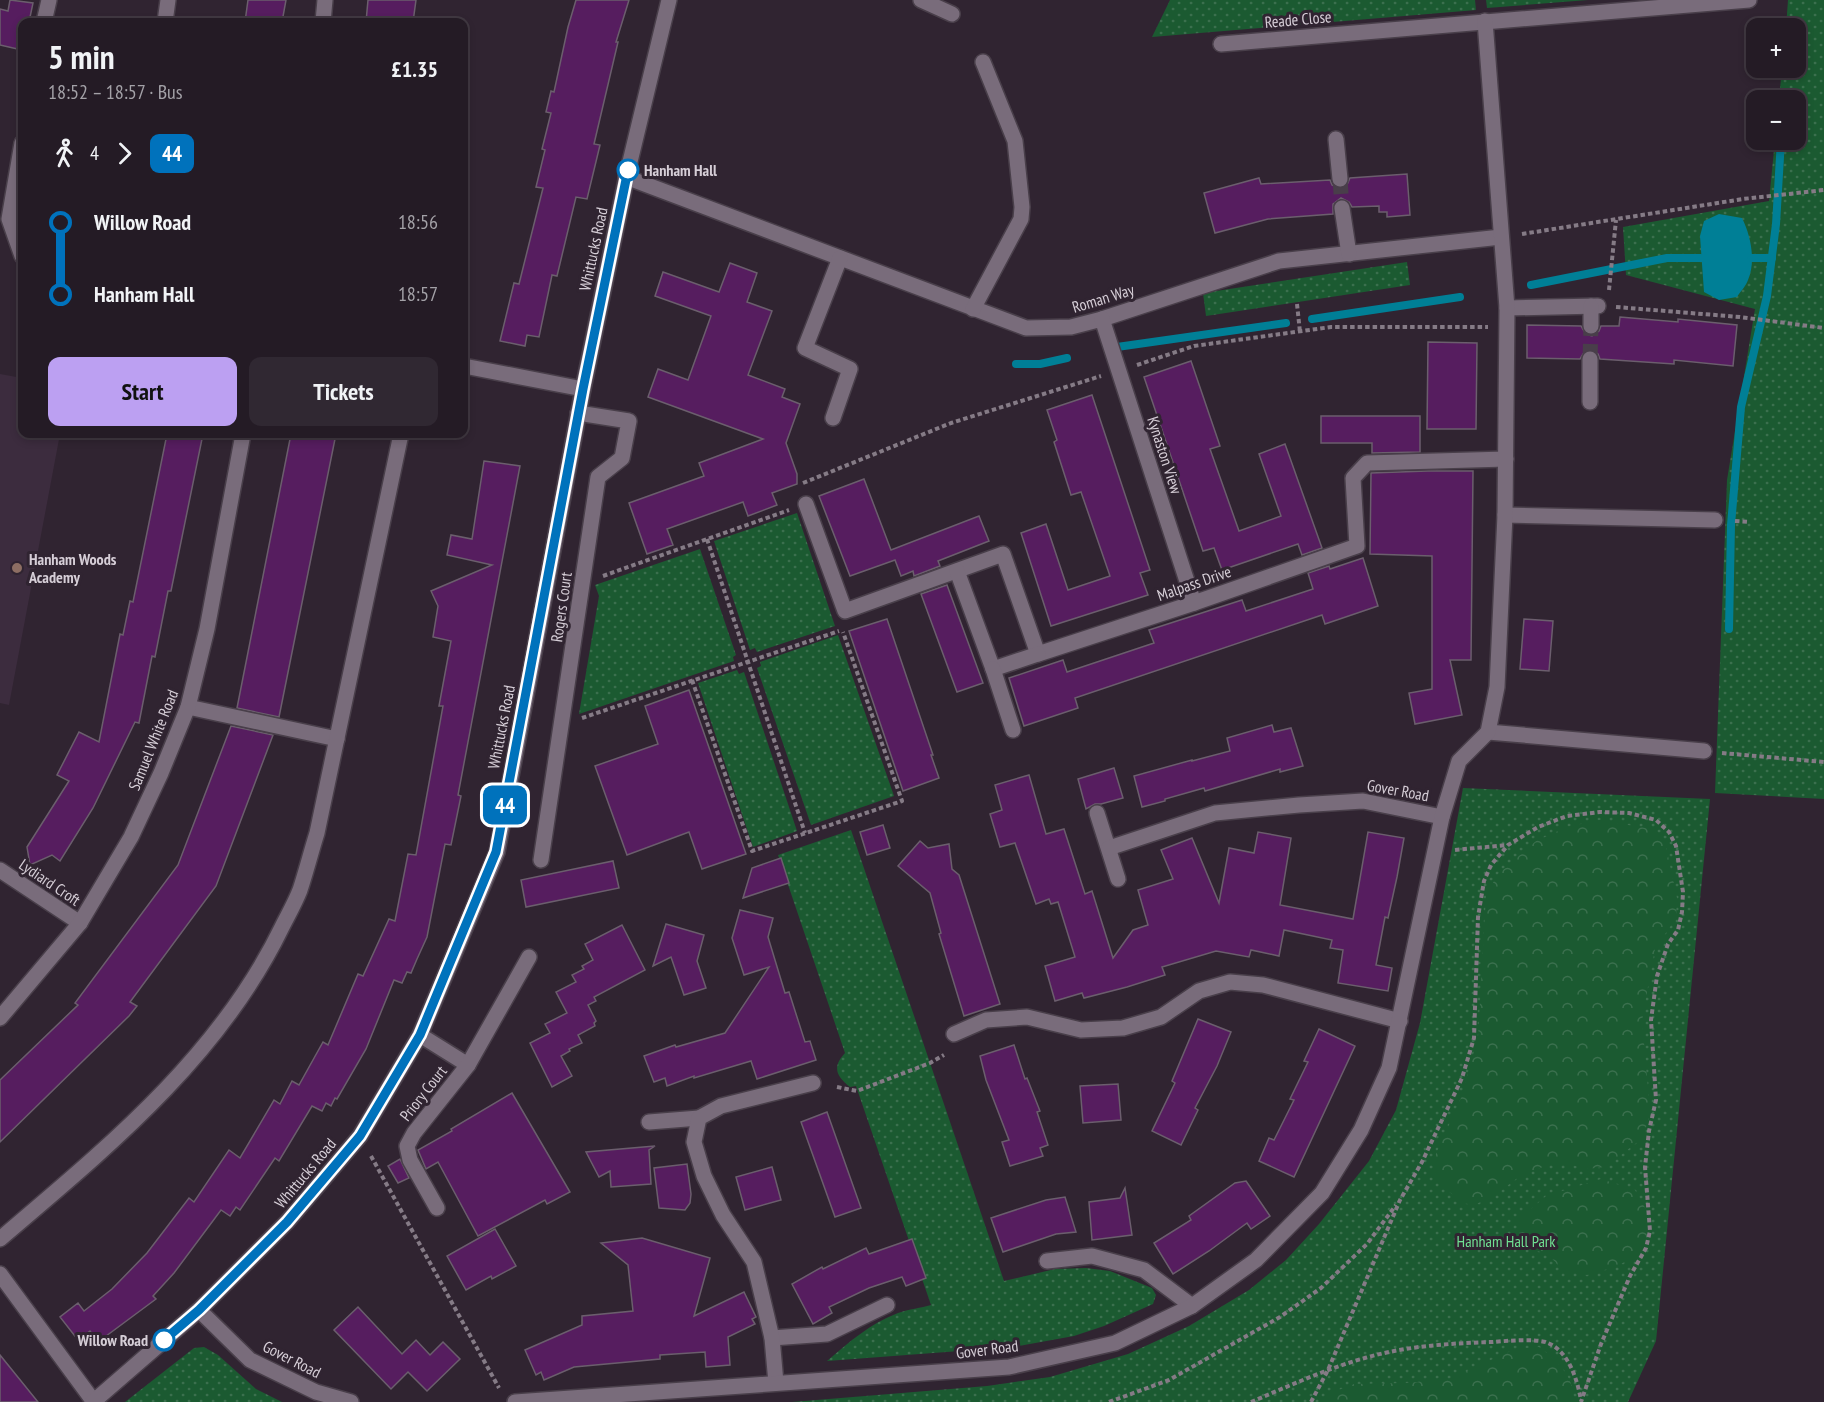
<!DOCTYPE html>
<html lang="en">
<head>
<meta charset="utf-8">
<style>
  body { margin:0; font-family:"PT Sans Narrow",sans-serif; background:#302832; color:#f1f3f6; height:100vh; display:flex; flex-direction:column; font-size:22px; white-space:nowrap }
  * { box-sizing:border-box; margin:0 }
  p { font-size:20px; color:#a3a1a7 }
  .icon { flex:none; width:33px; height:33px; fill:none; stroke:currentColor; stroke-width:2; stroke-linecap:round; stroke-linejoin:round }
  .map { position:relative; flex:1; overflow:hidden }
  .side { position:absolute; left:18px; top:18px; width:450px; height:420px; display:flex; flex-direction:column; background:#241b25; border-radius:12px; box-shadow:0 3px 9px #0003,0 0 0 2px #413942 }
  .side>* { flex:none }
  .badge { padding:0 12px; border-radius:9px; font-size:21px; line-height:39px }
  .buttons { position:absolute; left:1746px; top:18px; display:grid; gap:12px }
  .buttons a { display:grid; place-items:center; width:60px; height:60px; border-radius:12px; background:#241b25; box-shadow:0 3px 9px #0003,0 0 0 2px #413942; font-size:30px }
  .map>.badge { position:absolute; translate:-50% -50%; box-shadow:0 0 0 3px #fff }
  .legs { display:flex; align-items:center; gap:9px; height:66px; padding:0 30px; font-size:20px }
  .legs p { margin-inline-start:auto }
  .head { display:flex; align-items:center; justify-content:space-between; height:102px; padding:0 30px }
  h1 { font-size:33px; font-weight:800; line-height:45px }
  .action { display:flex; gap:12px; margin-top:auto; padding:12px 30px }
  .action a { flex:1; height:69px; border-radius:12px; background:#bca0f2; color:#111; font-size:24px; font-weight:800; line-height:69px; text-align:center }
  .action a+a { background:#302832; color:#f1f3f6 }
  ul { padding:0 30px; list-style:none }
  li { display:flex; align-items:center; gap:21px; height:72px; font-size:22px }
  li i { display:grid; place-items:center; width:9px; height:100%; margin:0 8px; background:currentColor }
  li i::after { content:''; width:15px; height:15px; margin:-8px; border:4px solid; border-radius:50%; background:#241b25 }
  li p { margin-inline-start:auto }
  li:first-child i { background:linear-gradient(#0000 50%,currentColor 0) }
  li:last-child i { background:linear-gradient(currentColor 50%,#0000 0) }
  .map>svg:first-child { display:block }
  .built { fill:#3c2c3e }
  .green { fill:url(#green-dots) }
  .forest { fill:url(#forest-crowns) }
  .water { fill:#007f96 }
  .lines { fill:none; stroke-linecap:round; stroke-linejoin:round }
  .stream { stroke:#007f96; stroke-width:8 }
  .building { fill:#561d5f; stroke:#6b5e6d; stroke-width:1.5 }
  .minor-tunnel { stroke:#493e4a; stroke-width:15; stroke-dasharray:15 8; stroke-linecap:butt }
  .minor-casing { stroke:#493f4a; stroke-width:18 }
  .path { stroke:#857b86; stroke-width:4; stroke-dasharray:4.5 3; stroke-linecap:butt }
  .minor { stroke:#796c7b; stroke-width:15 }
  .line-1-casing { stroke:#fff; stroke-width:14 }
  .line-1 { stroke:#0072bc; stroke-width:9 }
  .stop-1-dot { fill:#fff; stroke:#0072bc; stroke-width:3 }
  .education-dot { fill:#8d6e63; stroke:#302431; stroke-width:2 }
  .labels { text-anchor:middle; stroke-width:6; stroke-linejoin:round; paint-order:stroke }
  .street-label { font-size:16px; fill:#d6ced7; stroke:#302431 }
  .stop-label { font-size:16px; font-weight:bold; fill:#d6ced7; stroke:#302431; text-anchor:start }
  .poi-label { font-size:16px; font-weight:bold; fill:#d6ced7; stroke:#302431; text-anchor:start }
  .park-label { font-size:16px; fill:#70e192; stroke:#302431 }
</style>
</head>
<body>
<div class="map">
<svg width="1824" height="1402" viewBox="0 0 1824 1402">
  <defs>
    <pattern id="green-dots" width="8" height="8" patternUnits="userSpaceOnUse" patternTransform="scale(1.5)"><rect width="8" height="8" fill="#1b5a31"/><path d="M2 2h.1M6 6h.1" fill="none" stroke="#3b704e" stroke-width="1.8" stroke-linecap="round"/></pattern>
    <pattern id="forest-crowns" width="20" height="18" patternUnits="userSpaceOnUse" patternTransform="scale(1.5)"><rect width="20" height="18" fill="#1b5a31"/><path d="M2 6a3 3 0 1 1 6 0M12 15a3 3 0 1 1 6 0" fill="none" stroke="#3b704e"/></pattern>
  </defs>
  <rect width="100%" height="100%" fill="#302431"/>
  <!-- built -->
  <path class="built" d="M0,374L22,378V434H60L9,705L0,703Z"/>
  <!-- green -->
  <g class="green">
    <path d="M1170,0H1475L1476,10L1152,37Z"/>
    <path d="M1486,0H1588L1487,8Z"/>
    <path d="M1788,0H1824V799L1715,793L1727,480L1755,309L1626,275L1623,227L1769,201L1775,140H1796V100H1779L1782,68H1796V28H1786Z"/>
    <path d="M1407,262L1410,285L1206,316L1203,293Z"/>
    <path d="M797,513L835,626L757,652L755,648L750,650L714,541Z"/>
    <path d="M700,549L736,655L733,657L734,661L579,714L599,596L595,585Z"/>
    <path d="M838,635L894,796L811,825L757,668L761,666L760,662Z"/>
    <path d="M737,670L739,674L744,672L797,831L753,847L698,683Z"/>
    <path d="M1463,788L1710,799L1656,1341L1628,1402H792L987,1386L1050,1377L1128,1354L1189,1326L1249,1290L1286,1260L1319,1224L1369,1161L1396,1110L1420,1023Z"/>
    <path d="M851,830L1004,1281L1055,1269L1086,1268L1110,1271L1152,1288L1156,1295L1153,1304L1104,1326L1074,1336L1013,1347L827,1361C849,1342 871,1323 898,1313C909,1309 921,1308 931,1305L856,1086L850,1087C836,1076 832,1067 845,1053L778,855Z"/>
    <path d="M204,1347L218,1355L256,1389L282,1402H125L194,1348Z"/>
  </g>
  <!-- forest -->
  <g class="forest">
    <path d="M1599,820L1652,829L1665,842L1677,898L1676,918L1655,949L1642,1019L1650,1113L1643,1138L1605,1167L1586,1169L1569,1164L1548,1165L1520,1176L1494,1196L1474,1205L1462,1203L1445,1188L1434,1172L1435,1156L1461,1098L1478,1037L1486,895L1498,874L1536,841L1567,827Z"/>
    <path d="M1601,1179L1635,1190L1648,1213L1652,1236L1640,1254L1615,1267L1587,1275L1562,1270L1549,1255L1526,1247L1516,1222L1546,1196Z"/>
    <path d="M1539,1347C1557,1360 1576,1378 1573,1402H1321L1328,1394L1354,1384L1406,1383L1449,1379L1515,1349Z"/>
  </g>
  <!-- water -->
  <path class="water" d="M1719,214L1742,218C1751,236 1756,261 1748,280C1746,286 1740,292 1737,297L1719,300L1704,292L1700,236L1704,221Z"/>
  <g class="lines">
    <!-- stream -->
    <g class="stream">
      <path d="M1751,258H1772"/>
      <path d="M1531,285L1667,258H1701"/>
      <path d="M1312,319L1460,297"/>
      <path d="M1117,347L1286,323"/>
      <path d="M1016,364H1040L1067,358"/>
      <path d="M1729,629L1731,525L1741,407L1767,296L1776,224L1781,140"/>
    </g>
  </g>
  <!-- building -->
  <g class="building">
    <path d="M10,0L33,3L29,22H22V50L0,45V9L8,11Z"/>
    <path d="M248,0H286L282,22H245Z"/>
    <path d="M368,0H416L413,22H366Z"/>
    <path d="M576,0H629L616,42H618L594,144L600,145L587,199L576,197L557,276L552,275L539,337L527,335L525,346L500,341L514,283L519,284L543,188L536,187L545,150L542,149L551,113L546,112L551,91L554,92L568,27Z"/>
    <path d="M1407,174L1410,215L1387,217V212H1379V206L1352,207L1349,202L1341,198L1333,204V214L1268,219L1215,233L1204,193L1259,178L1261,184L1330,180L1332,185L1340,189L1346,187L1350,178Z"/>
    <path d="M730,263L757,273L747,302L772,311L748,375L785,389L782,397L800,404L786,443L797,474V484L772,493L777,505L748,516L743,502L667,529L673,545L647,554L629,503L704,476L699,463L763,439L648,397L658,369L688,380L711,316L655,296L663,272L719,292Z"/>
    <path d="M1620,317L1678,322V319L1737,325L1733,366L1674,360V364L1600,359L1598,354L1591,349L1585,351L1580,359L1527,358V325L1581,326L1586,334L1592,336L1599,331L1601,326H1619Z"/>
    <path d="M1428,342L1477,343L1476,429H1427Z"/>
    <path d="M1191,361L1220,446L1210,449L1239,531L1281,516L1259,454L1285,444L1322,548L1302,555L1298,544L1222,570L1214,548L1203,551L1144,377Z"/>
    <path d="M1092,395L1150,570L1140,573L1148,595L1051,626L1021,533L1046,524L1068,590L1110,576L1081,492L1071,495L1054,442L1057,440L1047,410Z"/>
    <path d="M1321,416H1420V452L1372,453V443H1321Z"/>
    <path d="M167,434H203L171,591H168L155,657L152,656L139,723L135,722L93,808L60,861L52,855L30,865L27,847L69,781L57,775L79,732L99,742L120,634L123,635L130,601L133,602Z"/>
    <path d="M291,434H336L279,717L237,708Z"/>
    <path d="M484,461L520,466L458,795L461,796L451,845L445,844L427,937L417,959L411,973L407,972L402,983L394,980L366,1049L337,1099L335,1098L331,1106L326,1103L322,1111L312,1106L279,1161L275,1158L240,1210L236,1207L230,1216L221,1210L174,1273L153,1296L156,1299L98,1342L90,1331L78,1340L60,1317L78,1303L84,1311L112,1289L147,1253L189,1198L194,1202L229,1150L240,1158L274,1100L280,1104L292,1081L299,1085L323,1042L328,1045L358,974L363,976L389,919L395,921L408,854L416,855L443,706H439L451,641L433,637L438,606L431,591L492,565L447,555L451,535L472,539Z"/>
    <path d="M1428,471H1473L1471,660H1450L1462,715L1415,724L1409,693L1432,689V556L1370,554L1371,473Z"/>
    <path d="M864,479L891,550L979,516L989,541L938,561L940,566L914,576L913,571L901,576L895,560L850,576L819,496Z"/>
    <path d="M1363,558L1378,606L1325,624L1322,615L1075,698L1078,708L1024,726L1009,678L1063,660L1067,672L1154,643L1149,630L1242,600L1246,611L1313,589L1308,573L1329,566L1330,569Z"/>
    <path d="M947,585L983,683L957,692L921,594Z"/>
    <path d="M887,619L933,755H931L939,778L903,791L849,631Z"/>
    <path d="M1524,619L1553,621L1549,671L1520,669Z"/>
    <path d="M689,690L746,854L702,869L689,832L627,855L595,766L658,744L645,706Z"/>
    <path d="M1272,725L1274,732L1291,728L1303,766L1280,772V769L1205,791L1204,788L1165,799V801L1142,807L1134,776L1192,760V761L1230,751L1227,738Z"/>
    <path d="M231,726L273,735L216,886L130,1002L137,1006L129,1016L0,1142V1080L78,1005L75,1003L178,865Z"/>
    <path d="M1114,768L1123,798L1101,804H1095L1086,809L1078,779Z"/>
    <path d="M1029,775L1046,834L1064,829L1085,894L1092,891L1113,958L1133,930L1148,925L1138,890L1173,879L1161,850L1192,838L1219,903L1229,848L1254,853L1258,832L1291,838L1280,905L1353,919L1368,832L1404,838L1397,877L1388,918L1385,917L1376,965L1392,968L1388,991L1338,983L1343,950L1330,948L1332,940L1284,930L1279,956L1251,950L1249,957L1216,951L1162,967L1165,975L1127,987L1084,998L1082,993L1055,1001L1045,966L1075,957L1058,902L1051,904L1049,899L1036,904L1015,843L1000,847L990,814L1002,810L995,785Z"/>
    <path d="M883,825L890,848L867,855L860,832Z"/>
    <path d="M920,841L928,848L949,844L952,869L959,875L1000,1004L964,1016L939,934L941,933L930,893L898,866Z"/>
    <path d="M781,858L789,883L743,898L752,868Z"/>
    <path d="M613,861L619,888L526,907L521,880Z"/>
    <path d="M740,910L773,918L768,937L785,993L789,992L805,1042L810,1041L816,1060L757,1079L751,1061L694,1078V1076L667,1086L665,1078L654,1082L644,1056L675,1045L676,1047L725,1033L769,967L744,975L732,938Z"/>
    <path d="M666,924L704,935L697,961L706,988L684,995L671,957L653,966Z"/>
    <path d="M622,925L645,970L594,997L596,1001L588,1005L596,1021L594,1023L595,1026L578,1035L582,1043L569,1049L570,1051L561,1056L572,1076L552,1087L530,1043L550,1033L545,1024L567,1013L556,992L576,982L572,975L584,969L582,966L593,960L585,944Z"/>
    <path d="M1198,1019L1231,1032L1217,1066L1195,1108L1198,1110L1181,1145L1152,1131L1175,1083L1172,1081Z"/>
    <path d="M1319,1029L1355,1046L1294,1177L1259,1161L1269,1138L1274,1140L1294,1100L1290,1099L1308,1062L1304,1061Z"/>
    <path d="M1014,1045L1025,1079L1027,1078L1040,1111L1037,1112L1048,1145L1040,1148L1043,1156L1010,1166L1002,1142L1009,1140L986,1080L980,1056Z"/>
    <path d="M1118,1084L1121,1120L1083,1123L1080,1086Z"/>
    <path d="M512,1093L570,1192L547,1204L545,1200L478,1236L438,1162L426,1169L418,1150L452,1131L451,1129Z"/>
    <path d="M827,1112L861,1208L835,1217L801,1122Z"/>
    <path d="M655,1146L649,1150L651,1184L611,1187L610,1171L599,1177L586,1152Z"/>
    <path d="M400,1159L409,1178L398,1183L388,1166Z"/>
    <path d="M687,1164L691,1194L690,1203L685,1210L659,1208L654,1168Z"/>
    <path d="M772,1167L781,1200L745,1210L736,1177Z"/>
    <path d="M1246,1181L1270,1216L1251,1229L1247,1223L1209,1251L1173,1274L1154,1243L1191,1220L1189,1216L1235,1183Z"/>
    <path d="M1125,1188L1132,1235L1092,1240L1089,1202L1120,1198Z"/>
    <path d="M1065,1197L1076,1232L1056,1234L1003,1252L991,1218L1046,1200Z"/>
    <path d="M495,1229L516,1266L492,1279L491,1276L466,1290L447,1256Z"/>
    <path d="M642,1238L710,1258L694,1316L744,1292L756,1317L752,1319L755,1324L728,1337L730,1365L706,1367L705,1352L660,1355V1359L574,1367L544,1380L541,1372L536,1375L525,1350L582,1325V1316L633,1311L628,1265L601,1243Z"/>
    <path d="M912,1239L926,1278L906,1286L902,1277L869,1288L829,1307L832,1313L813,1324L792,1284L822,1267L823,1269L866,1248L869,1254Z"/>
    <path d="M358,1307L402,1354L416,1340L430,1355L443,1342L460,1359L427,1391L408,1372L391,1389L334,1330Z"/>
    <path d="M0,1355L38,1402H0Z"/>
  </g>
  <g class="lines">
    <!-- minor-tunnel -->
    <g class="minor-tunnel">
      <path d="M1340,179L1342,208"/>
      <path d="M1590,359L1591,326"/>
    </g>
    <defs>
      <g id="minor">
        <path d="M921,0L952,14"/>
        <path d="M44,22L49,0"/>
        <path d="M165,22L168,0"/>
        <path d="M323,22L325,0"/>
        <path d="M1221,44L1749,0"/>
        <path d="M1336,139L1340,179"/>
        <path d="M22,143L9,219L22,256"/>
        <path d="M626,177L1026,328L1071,327L1102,319L1279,261L1501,237"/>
        <path d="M1342,208L1349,254"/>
        <path d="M1507,308L1598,306"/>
        <path d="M973,309L1021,219L1022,207L1015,141L983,62"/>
        <path d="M1102,319L1194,603"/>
        <path d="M1591,326V306"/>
        <path d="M1590,359V402"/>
        <path d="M464,366L583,389"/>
        <path d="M833,418L850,369L805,348L840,258"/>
        <path d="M806,504L845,611L1003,554L1038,654L1194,603L1357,546L1353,478L1367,463L1506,459"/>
        <path d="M1505,515L1715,520"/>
        <path d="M957,571L993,669L1038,654"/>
        <path d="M993,669L1013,730"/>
        <path d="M188,707L337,739"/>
        <path d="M1488,732L1704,751"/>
        <path d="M1097,813L1118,879"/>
        <path d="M1109,848L1215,813L1299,805L1363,801L1442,817"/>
        <path d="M541,860L598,477L622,458L629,421L578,413"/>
        <path d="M0,870L80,923"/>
        <path d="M0,1018L80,923L131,837L161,773L188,707L207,629L243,434"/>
        <path d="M954,1034L986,1020L1027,1017L1081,1030L1123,1028L1161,1017L1199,991L1230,982L1263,985L1400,1021"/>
        <path d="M420,1035L468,1065"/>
        <path d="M649,1122L699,1118"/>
        <path d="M437,1208L410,1160L407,1146L414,1133L468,1065L529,957"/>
        <path d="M0,1239C108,1147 219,1057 282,927C288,915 295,903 300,890C306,872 311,852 317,833L401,434"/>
        <path d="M1047,1261L1092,1256L1144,1270L1192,1306"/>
        <path d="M0,1274L94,1402"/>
        <path d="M199,1310L250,1360L316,1392L351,1402"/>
        <path d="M772,1338L827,1334L887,1305"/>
        <path d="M776,1383L772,1338L754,1262L723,1215L704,1176L694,1142L699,1118L721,1106L813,1083"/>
        <path d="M93,1402L199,1310L287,1222L360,1136L420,1035L497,852L583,389L628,170L669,0"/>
        <path d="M515,1402L1009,1367L1115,1343L1192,1306L1256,1260L1322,1193L1361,1130L1389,1068L1442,817L1459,761L1488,732L1497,687L1505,515L1507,308L1485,21"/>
      </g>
    </defs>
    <!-- minor casing -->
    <use href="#minor" class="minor-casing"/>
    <!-- path -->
    <g class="path">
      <path d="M1522,234L1743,199L1824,190"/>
      <path d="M1609,290L1616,220"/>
      <path d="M1297,304L1300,332"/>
      <path d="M1616,307L1740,317L1824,328"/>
      <path d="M1137,365L1194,346L1331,327H1488"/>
      <path d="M803,483L951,423L1101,376"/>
      <path d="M1735,521L1749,522"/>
      <path d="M707,539L805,833"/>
      <path d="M603,576L789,510"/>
      <path d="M692,680L752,851L902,801L843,632"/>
      <path d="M582,718L839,631"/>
      <path d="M1722,753L1824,762"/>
      <path d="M1455,850L1507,845"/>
      <path d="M837,1087L857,1091L930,1063L944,1055"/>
      <path d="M371,1156L499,1388"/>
      <path d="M1109,1402L1169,1380L1280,1317L1321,1288L1367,1244L1396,1205"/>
      <path d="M1251,1402C1296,1383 1341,1362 1389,1352C1423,1345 1458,1343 1493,1342C1505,1341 1537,1338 1548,1343C1569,1352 1577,1379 1581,1400"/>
      <path d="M1311,1402L1328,1370L1400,1200L1422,1162L1462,1078L1474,1038L1478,917L1484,881L1491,865L1508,845L1538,827L1567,816L1600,812L1629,813L1656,820L1669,832L1676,846L1683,892L1682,912L1678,930L1668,944L1657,976L1651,1020L1656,1100L1649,1131L1645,1167L1650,1231L1646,1248L1630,1276L1601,1344L1581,1402"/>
    </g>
    <!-- minor -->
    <use href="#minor" class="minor"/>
  </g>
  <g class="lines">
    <defs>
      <path id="line-1" d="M164,1340L199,1310L287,1222L360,1136L420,1035L496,852L583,389L628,170"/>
    </defs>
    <!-- line-1 casing -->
    <use href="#line-1" class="line-1-casing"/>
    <!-- line-1 -->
    <use href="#line-1" class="line-1"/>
  </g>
  <!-- markers -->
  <g class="stop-1-dot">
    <circle cx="628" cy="170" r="10"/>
    <circle cx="164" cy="1340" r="10"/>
  </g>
  <circle class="education-dot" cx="17" cy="568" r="6"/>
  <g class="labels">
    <!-- street labels -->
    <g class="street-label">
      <text transform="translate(1298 19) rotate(-5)" y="6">Reade Close</text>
      <text transform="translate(593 249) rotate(-78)" y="6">Whittucks Road</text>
      <text transform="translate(1103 298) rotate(-17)" y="6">Roman Way</text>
      <text transform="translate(1165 455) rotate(72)" y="6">Kynaston View</text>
      <text transform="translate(1194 583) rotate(-19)" y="6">Malpass Drive</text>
      <text transform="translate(561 607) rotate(-82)" y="6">Rogers Court</text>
      <text transform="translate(501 727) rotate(-79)" y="6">Whittucks Road</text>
      <text transform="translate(153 740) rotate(-68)" y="6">Samuel White Road</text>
      <text transform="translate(1398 790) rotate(10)" y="6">Gover Road</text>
      <text transform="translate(50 882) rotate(34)" y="6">Lydiard Croft</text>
      <text transform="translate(423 1093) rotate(-52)" y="6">Priory Court</text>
      <text transform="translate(305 1173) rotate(-50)" y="6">Whittucks Road</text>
      <text transform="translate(987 1349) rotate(-7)" y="6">Gover Road</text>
      <text transform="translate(292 1359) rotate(27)" y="6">Gover Road</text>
    </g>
    <!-- stop labels -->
    <g class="stop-label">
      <text x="644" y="176">Hanham Hall</text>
      <text x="148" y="1346" text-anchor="end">Willow Road</text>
    </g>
    <!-- poi labels -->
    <g class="poi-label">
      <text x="29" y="565">Hanham Woods<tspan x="29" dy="18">Academy</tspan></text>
    </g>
    <!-- park labels -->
    <g class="park-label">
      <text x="1506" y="1247">Hanham Hall Park</text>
    </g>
  </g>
</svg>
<div class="buttons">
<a>+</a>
<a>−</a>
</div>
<b class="badge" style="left:505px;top:805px;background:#0072bc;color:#fff">44</b>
<section class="side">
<div class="head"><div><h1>5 min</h1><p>18:52 – 18:57 · Bus</p></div><b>£1.35</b></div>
<div class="legs"><svg class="icon" aria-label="walk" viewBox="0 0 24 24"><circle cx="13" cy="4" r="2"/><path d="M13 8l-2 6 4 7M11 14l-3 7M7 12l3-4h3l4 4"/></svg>4<svg class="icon" aria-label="forward" viewBox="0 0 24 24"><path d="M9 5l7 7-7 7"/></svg><b class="badge" style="background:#0072bc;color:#fff">44</b></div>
<ul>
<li><i style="color:#0072bc"></i><b>Willow Road</b><p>18:56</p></li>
<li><i style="color:#0072bc"></i><b>Hanham Hall</b><p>18:57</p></li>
</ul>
<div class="action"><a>Start</a><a>Tickets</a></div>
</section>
</div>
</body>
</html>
